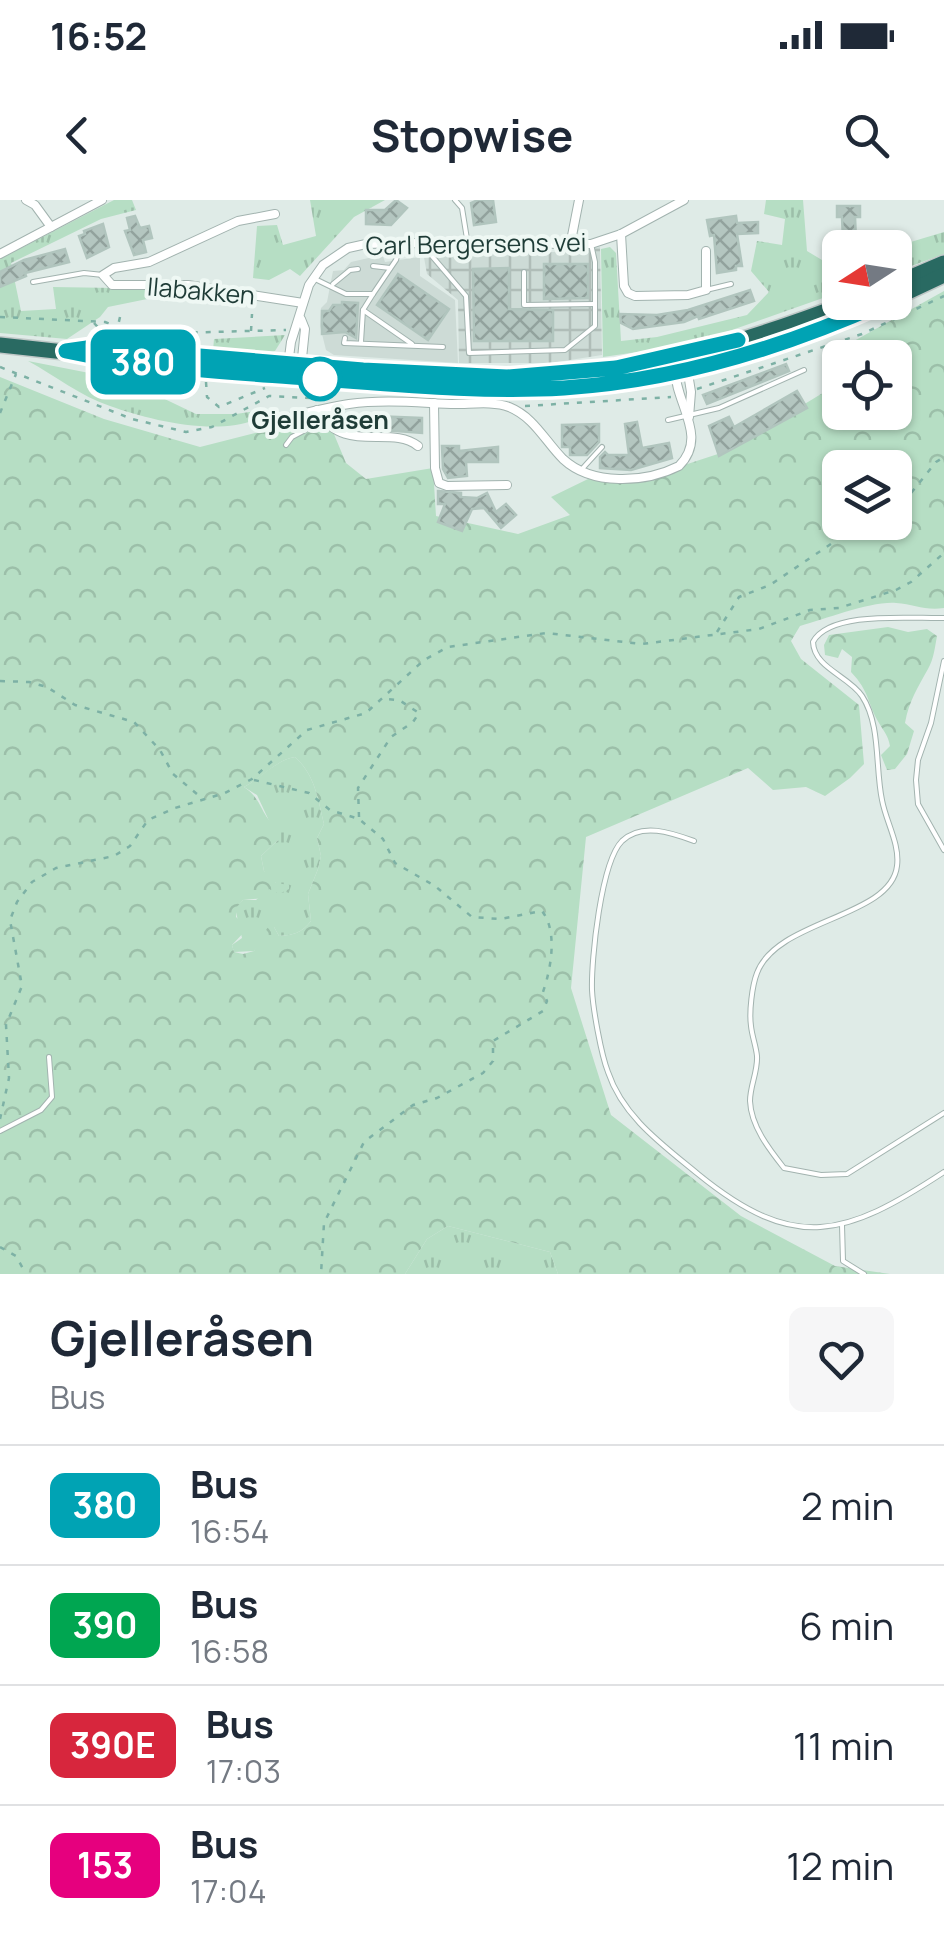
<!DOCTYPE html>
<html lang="en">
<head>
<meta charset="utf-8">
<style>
  body { margin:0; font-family:Manrope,sans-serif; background:#f6f6f7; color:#1f2937; height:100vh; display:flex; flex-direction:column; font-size:38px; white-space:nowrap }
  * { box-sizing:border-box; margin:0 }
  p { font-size:32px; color:#747a83 }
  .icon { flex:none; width:55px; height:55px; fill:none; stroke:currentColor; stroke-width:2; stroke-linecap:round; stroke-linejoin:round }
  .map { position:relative; height:1074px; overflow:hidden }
  .details { display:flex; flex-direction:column; background:#fff; flex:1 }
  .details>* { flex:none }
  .badge { padding:0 20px; border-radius:15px; font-size:35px; line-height:65px }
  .needle { width:65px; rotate:258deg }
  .fabs { position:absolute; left:822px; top:30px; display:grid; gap:20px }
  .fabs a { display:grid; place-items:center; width:90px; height:90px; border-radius:15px; background:#fff; box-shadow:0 2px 8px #0004; font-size:50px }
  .map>.badge { position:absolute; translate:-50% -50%; box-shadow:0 0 0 5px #fff }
  .round { display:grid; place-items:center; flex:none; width:105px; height:105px; border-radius:15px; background:#f6f6f7 }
  .head { display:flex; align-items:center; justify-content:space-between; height:170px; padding:0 50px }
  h1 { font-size:48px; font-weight:700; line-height:75px }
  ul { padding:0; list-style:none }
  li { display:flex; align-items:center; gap:30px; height:120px; padding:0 50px; border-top:2px solid #e0e1e3 }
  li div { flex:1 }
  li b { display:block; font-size:38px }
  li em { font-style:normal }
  li .badge { min-width:110px; font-weight:700; text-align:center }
  .status { display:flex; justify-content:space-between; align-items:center; height:70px; padding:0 50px; background:#fff; direction:ltr }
  .status svg { height:28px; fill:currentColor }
  header { display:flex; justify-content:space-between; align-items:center; height:130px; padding:0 50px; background:#fff; font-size:45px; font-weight:700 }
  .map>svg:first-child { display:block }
  .built { fill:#cddbd6 }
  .industrial { fill:url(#industrial-grid) }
  .grass { fill:url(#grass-tufts) }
  .forest { fill:url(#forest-crowns); fill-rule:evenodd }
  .building { fill:url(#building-cross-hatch); stroke:#b1c5be; stroke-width:2.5 }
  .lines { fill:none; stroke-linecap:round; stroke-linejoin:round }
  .lane-casing { stroke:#a2b3af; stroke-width:6 }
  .street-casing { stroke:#a2b3af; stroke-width:10 }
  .highway-casing { stroke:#c0c8c7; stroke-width:18 }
  .path { stroke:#7db1a5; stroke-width:2.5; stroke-dasharray:5 8; stroke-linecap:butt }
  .lane { stroke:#fff; stroke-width:4 }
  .street { stroke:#fff; stroke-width:8 }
  .highway { stroke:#296a62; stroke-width:15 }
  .line-casing { stroke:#fff; stroke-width:22 }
  .line { stroke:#00a3b4; stroke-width:15 }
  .stop-dot { fill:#fff; stroke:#00a3b4; stroke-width:5 }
  .labels { text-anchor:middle; stroke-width:8; stroke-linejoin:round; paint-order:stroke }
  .street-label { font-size:25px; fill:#1f3c37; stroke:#eff8f4 }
  .stop-label { font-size:25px; font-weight:bold; fill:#1f3c37; stroke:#eff8f4 }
</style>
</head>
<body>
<div class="status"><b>16:52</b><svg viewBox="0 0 49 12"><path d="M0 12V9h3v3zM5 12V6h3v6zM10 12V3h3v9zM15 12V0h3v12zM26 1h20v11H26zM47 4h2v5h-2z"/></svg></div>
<header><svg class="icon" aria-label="back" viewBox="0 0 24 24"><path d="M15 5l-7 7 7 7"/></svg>Stopwise<svg class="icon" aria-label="search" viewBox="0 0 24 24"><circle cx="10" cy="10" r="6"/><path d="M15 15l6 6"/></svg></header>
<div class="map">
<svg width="944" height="1074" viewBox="0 0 944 1074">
  <defs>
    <pattern id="industrial-grid" width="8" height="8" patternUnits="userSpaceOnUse" patternTransform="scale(2.5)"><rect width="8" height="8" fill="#cddbd6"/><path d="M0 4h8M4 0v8" fill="none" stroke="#b0bdb8"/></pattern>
    <pattern id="grass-tufts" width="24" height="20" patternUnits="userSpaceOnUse" patternTransform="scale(2.5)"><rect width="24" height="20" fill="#b6dec4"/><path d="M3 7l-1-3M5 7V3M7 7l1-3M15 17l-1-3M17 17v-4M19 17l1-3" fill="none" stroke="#9cbfa9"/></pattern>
    <pattern id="forest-crowns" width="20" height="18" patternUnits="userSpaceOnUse" patternTransform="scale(2.5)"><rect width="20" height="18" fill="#b6dec4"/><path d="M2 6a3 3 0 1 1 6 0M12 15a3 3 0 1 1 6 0" fill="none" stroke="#9cbfa9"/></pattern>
    <pattern id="building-cross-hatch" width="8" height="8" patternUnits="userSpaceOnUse" patternTransform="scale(2.5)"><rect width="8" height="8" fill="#b4c6c0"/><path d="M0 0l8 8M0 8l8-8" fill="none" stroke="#92a29d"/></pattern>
  </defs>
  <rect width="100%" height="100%" fill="#dfebe7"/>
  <!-- built -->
  <path class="built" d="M381,50L385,62L420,57V76L455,100L458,163L334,155L326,150L320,126L321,108L327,102L333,71L344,70L351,62L373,57L372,52Z"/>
  <!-- industrial -->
  <path class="industrial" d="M600,47L602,155L551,163H459L458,100L427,74L423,52H572Z"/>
  <!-- grass -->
  <g class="grass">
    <path d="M114,0H132L136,10L101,19L11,63L21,111L56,109L53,87L180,89L237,96L157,97L108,107L100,117L67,139L0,133V59Z"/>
    <path d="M310,0H385L354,17L300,76L290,69L269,80L253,78L257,26L277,25L283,45L316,36Z"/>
    <path d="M766,0H803L807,51L832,66L840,64V92L692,144L603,157L601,49L610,47L616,53L621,141L657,137L747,115L769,92L751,71L757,41L782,45L785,19L764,14Z"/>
    <path d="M944,32V54L895,72L894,47Z"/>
    <path d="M285,135L275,151L260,156L213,151L214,139Z"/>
    <path d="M28,161L125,180L196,214H236L275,208C237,242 155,222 110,206C82,197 54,175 28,161Z"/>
    <path d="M295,557C315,575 318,599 324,624L317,638L321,656L318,669L308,694L311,721C302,733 293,735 279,736L274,727L254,751L234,752L232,745L242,738L235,708L243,700H256L276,683L264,671L261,656L278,640L257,595L244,587C261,578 276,560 295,557Z"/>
    <path d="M448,1026L550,1052L558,1074H405L427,1039Z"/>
  </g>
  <!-- forest -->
  <g class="forest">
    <path d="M944,91V408C925,411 914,404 896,403C871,401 826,419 800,426L791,441L801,459L859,505L864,564L850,578L825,596L806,587L773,590L748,568L586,637L571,788L611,915L741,1016L835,1066L890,1074H558L550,1052L448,1026L427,1039L405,1074H0V177L104,219L200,247L326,215L346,263L366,279L433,268L436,316L518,334L570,315L551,297L588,279L654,275L727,251L836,185L840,176V212H895V158L848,157L854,141ZM840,268H895V322H840ZM295,557C315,575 318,599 324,624L317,638L321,656L318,669L308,694L311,721C302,733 293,735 279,736L274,727L269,725L254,751L243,754L234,752L232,745L248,728L236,717V708L243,700L265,698L269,689L279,694L289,689V685L276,683L272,675L264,671L261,656L278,640L281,629C260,619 265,601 244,587C262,578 276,560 295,557Z"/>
    <path d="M888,427L908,432L927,429L937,436C935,446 934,459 928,469C918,487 909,501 905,523L914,531L907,554L895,569L887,570L881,555L890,546C888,535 884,532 879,523C867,503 870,492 851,472L852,457L842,449L838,458L825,455L824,445L829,435Z"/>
  </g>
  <!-- building -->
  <g class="building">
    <path d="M396,0L407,8L391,25L366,24V10H385Z"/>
    <path d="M478,0H493L496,22L474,25L471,3Z"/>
    <path d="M837,6H860V17H855L856,40H871L872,48H827V42L843,40L842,17H837Z"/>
    <path d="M135,16L140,28L149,26L152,38L143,40L146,52L134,55L125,31L130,30L127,18Z"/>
    <path d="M736,16L737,23L758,22V33L737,34L742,66H736V70L717,73L714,35L710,36L707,20Z"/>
    <path d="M103,24L109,47L87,58L79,36L85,34L84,31Z"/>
    <path d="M65,49L69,62L25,73L26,76L0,87V72L24,60Z"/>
    <path d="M544,64H588V98L544,99Z"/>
    <path d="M509,68V109L553,110V141H474L473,69Z"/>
    <path d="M398,74L449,109L428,140L377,105Z"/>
    <path d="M750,90L754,101L699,119L698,116L684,122L633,129L621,123L620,114L657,115L688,110Z"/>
    <path d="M342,102L358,103L356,138L345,132L322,134V111H329L333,105H342Z"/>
    <path d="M786,164L789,171L707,204L703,195Z"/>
    <path d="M797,191L807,208L719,256L709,226L729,217L734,227Z"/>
    <path d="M348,215L422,218V233L355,228L348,226Z"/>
    <path d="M637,222L642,248L669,243L672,258L631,270L600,268V257L605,252L608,255H629L625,224Z"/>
    <path d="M599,224V242L587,255H570V247H562V225Z"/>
    <path d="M442,246H459V251L498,247V262H466L467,276L448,278L443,269Z"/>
    <path d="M438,291L461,293V297L477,298L487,293L496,312L506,304L516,315L501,328L484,308L472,309L462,331L438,322L445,304H438Z"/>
  </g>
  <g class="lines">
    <defs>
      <g id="lane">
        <path d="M455,0L462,8L468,45"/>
        <path d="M428,44L431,55L466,96L469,153L565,150L595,126V62L591,44"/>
        <path d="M373,66L390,68"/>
        <path d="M524,72V105L595,104"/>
        <path d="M313,78L346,94H373L396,60L400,46"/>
        <path d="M33,82L84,73L103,75"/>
        <path d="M333,84L350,70L358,69"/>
        <path d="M706,90L731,84"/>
        <path d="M363,110L412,144"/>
        <path d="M345,138L344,143L443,147"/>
        <path d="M361,142L363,110L373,94"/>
        <path d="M668,220L719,208L804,170"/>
        <path d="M286,245L292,237L324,220"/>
        <path d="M582,269L602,247"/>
        <path d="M944,418C913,419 830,410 813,442C814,468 849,476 862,496C881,525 875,567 882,600C886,622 900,644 897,666C891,718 777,719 757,773C752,786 749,812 751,826C752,836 756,846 757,856C758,871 750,886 750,901C751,926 769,949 784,968L821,975L847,974L944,913"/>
        <path d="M944,461L931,523L918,560L916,580L918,604L944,650"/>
        <path d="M694,641C672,633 642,622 622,641C601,662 591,760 592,790C593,809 601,854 608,872C623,917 663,945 698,974C795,1053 845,1037 944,972"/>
        <path d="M0,931L41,910L52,897L49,857"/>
        <path d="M842,1025L843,1061L864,1074"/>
      </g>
      <g id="street">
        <path d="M26,0L35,5L51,27"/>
        <path d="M275,14L238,21L149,62L114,68L103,75L112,85H188L303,103"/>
        <path d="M621,34L624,86L628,93L635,96L688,95L706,90V51"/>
        <path d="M570,46L579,0"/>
        <path d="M0,54L102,0"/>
        <path d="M288,165L291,142L309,85L323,65L348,48L366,44L400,43L591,44L621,34L684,0"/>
        <path d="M687,167L691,192L689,217"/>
        <path d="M301,168L305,129L301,119"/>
        <path d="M434,203L435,268L439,283L447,286L507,285"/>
        <path d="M317,210C344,256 390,224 418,246"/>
        <path d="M267,223C294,216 321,208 349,204C384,199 421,203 456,204C472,204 494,201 509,207C534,217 545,241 563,259C592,286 645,283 679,266C709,236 675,204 675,169"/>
      </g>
      <g id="highway">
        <path d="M895,84L944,63"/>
        <path d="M895,98L944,75"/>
        <path d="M0,145L293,177L448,187L564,188L639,179L743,155L803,136L886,102"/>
        <path d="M104,148C268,162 452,192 615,169C695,157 774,131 850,102"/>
      </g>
    </defs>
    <!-- lane casing -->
    <use href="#lane" class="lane-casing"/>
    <!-- street casing -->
    <use href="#street" class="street-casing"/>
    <!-- highway casing -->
    <use href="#highway" class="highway-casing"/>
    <!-- path -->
    <g class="path">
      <path d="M0,117L105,122L137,134L286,130"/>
      <path d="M120,117L117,130L127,139"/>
      <path d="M94,123L106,136"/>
      <path d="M251,131L252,114"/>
      <path d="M0,167L132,219L186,232L212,227L269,196L328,199"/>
      <path d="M206,182L207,197L219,207L265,188"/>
      <path d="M697,189L862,134L944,96"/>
      <path d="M525,206L671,197"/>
      <path d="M0,213L16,174"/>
      <path d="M895,313L936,262L944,257"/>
      <path d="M717,432L739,397L770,385L831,344L841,333L875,322"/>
      <path d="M0,481L29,482L47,487L75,505L134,522L160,550L173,574L203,599"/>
      <path d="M254,580L309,593L330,610L359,619L383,639L395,663L435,686L472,717L500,719L542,711C558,731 551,769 543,792L547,801L543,811L493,841V861L483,873L437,898L413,905L364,942L324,1023L321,1074"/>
      <path d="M359,617L358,588L391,537L413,522L419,513L399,500L384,499"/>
      <path d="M0,919L9,878L6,825L22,786L10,720L17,702L32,682L56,668L114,656L130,646L148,620L175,608L225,593L252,579L307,530L366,513L424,460L448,447L546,433L642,444L759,429L810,410L839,408L896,390L911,382L944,353"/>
      <path d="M0,1047L16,1056L26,1074"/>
    </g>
    <!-- lane -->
    <use href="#lane" class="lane"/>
    <!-- street -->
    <use href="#street" class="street"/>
    <!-- highway -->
    <use href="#highway" class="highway"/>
  </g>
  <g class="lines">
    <defs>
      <path id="line" d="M738,140L616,168L507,177L363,170L94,147L66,151C144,168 227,172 307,178C392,184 479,193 564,188C675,181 785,147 885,102"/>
    </defs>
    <!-- line casing -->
    <use href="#line" class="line-casing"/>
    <!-- line -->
    <use href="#line" class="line"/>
  </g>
  <!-- markers -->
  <circle class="stop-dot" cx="320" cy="179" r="20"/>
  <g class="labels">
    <!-- street labels -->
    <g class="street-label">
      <text transform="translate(476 44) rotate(-1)" y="9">Carl Bergersens vei</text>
      <text transform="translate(201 91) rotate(5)" y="9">Ilabakken</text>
    </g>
    <!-- stop labels -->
    <g class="stop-label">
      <text x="320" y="229">Gjelleråsen</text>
    </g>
  </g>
</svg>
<div class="fabs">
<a><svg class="needle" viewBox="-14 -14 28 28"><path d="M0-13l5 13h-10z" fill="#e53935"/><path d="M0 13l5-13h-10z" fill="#747a83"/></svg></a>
<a><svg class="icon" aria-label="locate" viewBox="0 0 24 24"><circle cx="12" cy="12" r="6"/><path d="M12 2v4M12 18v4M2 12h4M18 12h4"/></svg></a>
<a><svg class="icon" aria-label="layers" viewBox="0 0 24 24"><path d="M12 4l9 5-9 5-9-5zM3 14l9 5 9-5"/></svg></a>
</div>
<b class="badge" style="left:143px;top:162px;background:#00a3b4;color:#fff">380</b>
</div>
<section class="details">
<div class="head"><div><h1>Gjelleråsen</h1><p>Bus</p></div><a class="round"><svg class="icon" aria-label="heart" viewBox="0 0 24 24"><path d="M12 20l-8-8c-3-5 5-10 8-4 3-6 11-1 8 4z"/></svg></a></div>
<ul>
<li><span class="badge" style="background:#00a3b4;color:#fff">380</span><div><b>Bus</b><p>16:54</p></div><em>2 min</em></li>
<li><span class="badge" style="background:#00a651;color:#fff">390</span><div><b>Bus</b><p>16:58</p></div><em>6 min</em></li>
<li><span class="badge" style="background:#d7263d;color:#fff">390E</span><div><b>Bus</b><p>17:03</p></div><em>11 min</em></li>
<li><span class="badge" style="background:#e6007e;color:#fff">153</span><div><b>Bus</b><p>17:04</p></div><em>12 min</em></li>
</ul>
</section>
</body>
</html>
